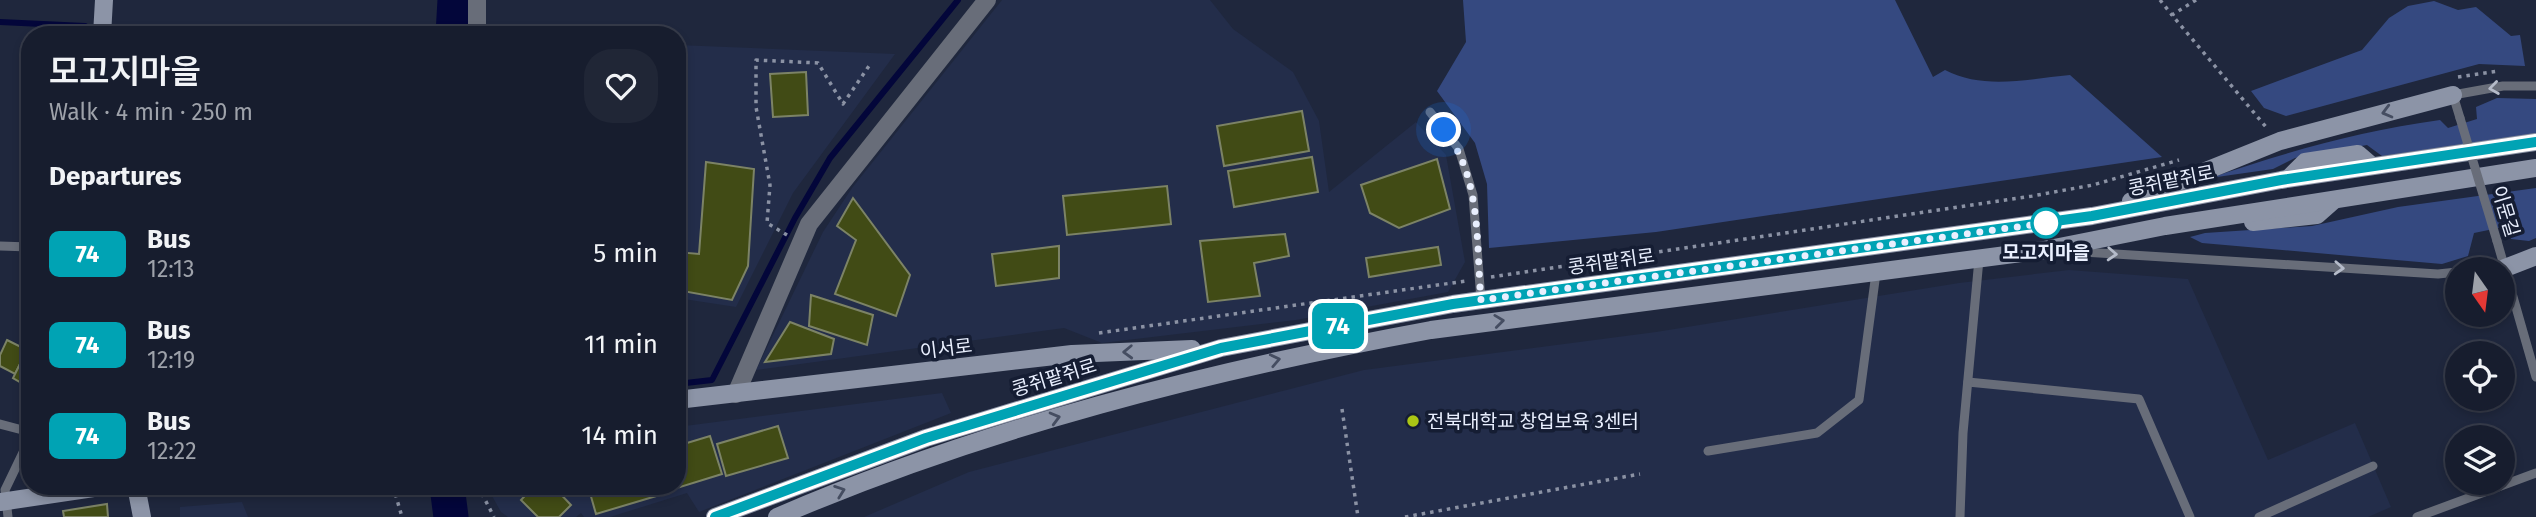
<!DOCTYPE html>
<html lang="en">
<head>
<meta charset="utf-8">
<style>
  body { margin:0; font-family:"Fira Sans","Noto Sans KR",sans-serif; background:#202636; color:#f1f3f6; height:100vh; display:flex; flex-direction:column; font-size:26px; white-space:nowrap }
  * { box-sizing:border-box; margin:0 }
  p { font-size:23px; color:#9ea2aa }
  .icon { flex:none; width:38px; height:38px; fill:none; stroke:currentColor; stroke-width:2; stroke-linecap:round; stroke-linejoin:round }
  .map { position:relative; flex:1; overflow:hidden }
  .panel { position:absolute; left:21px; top:26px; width:665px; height:469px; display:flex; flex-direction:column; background:#171d2e; border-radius:28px; box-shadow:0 4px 10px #0003,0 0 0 2px #363b4a }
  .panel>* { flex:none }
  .badge { padding:0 14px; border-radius:10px; font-size:24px; line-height:46px }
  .needle { width:46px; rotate:166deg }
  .buttons { position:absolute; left:2445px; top:257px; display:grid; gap:14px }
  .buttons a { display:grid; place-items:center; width:70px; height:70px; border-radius:50%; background:#171d2e; box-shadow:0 4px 10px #0003,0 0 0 2px #363b4a; font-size:35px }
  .you { position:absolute; width:35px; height:35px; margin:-18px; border:5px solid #fff; border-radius:50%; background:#1a73e8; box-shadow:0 0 0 10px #1a73e833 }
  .map>.badge { position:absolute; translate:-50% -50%; box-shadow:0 0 0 4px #fff }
  h2 { padding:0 28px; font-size:26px; line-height:63px }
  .round { display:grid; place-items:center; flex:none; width:74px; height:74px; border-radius:28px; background:#202636 }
  .head { display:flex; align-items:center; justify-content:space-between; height:119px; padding:0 28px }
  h1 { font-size:33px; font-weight:600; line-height:52px }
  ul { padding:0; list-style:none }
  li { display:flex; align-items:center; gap:21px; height:91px; padding:0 28px }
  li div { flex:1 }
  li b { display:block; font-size:26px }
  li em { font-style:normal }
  li .badge { min-width:77px; font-weight:700; text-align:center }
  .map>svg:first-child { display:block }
  .built { fill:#232d4a }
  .green { fill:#354980 }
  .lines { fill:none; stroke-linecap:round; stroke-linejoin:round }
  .stream { stroke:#03063a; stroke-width:6 }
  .river { stroke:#03063a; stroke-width:35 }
  .building { fill:#414b15; stroke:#7c8366; stroke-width:2 }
  .path { stroke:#8b92a4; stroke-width:3.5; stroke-dasharray:3.5 5; stroke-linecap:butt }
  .lane { stroke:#686d79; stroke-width:9 }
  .street { stroke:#686d79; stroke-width:18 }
  .secondary { stroke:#8c94a7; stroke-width:18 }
  .lane-bridge { stroke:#686d79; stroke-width:9 }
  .oneway { stroke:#b5bbc9 }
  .oneway2 { stroke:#454d61 }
  .line-casing { stroke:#fff; stroke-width:16 }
  .line { stroke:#00a3b4; stroke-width:10 }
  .walk { stroke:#e9effe; stroke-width:7; stroke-dasharray:0 12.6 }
  .stop-dot { fill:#fff; stroke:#00a3b4; stroke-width:3.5 }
  .poi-dot { fill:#abc615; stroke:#151d33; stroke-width:2.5 }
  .labels { text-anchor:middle; stroke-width:7; stroke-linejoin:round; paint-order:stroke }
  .street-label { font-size:19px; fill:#e9effe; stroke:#151d33 }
  .stop-label { font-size:19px; font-weight:bold; fill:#e9effe; stroke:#151d33 }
  .poi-label { font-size:19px; fill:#e9effe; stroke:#151d33; text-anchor:start }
</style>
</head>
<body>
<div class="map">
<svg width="2536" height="517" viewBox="0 0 2536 517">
  <rect width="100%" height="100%" fill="#1f273d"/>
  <!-- built -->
  <g class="built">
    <path d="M1002,0H1210L1233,29L1293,72L1319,121L1329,192L1416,122L1446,155L1465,262L1448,292L1296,320L1102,343L1064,328L756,370L823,232L852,188Z"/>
    <path d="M677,45L895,54L793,193L736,307L677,298Z"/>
    <path d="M2069,270L2188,279L2268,460L2355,423L2391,507L2368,517H864L969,472L1364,370L1656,332L1959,283Z"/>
    <path d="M942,393L951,413L699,512L687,493L610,517H584L581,513L576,517H508L501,512L487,487L677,486V427Z"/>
    <path d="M242,502L248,517H180V507Z"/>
  </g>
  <!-- green -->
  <g class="green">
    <path d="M1463,0H1895L1933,77L1945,70C1983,90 2028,79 2070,75L2162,157L1656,232L1489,248L1487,184L1475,143L1437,91L1466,42Z"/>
    <path d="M2434,1L2458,10L2476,7L2511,36L2520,35L2525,66L2479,64L2286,116L2264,108L2251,91L2362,50L2389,18L2408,6Z"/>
    <path d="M2497,98L2536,99V133L2382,156L2367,145L2295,158L2273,169L2210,178C2286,152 2360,131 2440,120L2448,128L2477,119L2476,107Z"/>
    <path d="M2536,188V238L2529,241L2511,239L2508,226L2474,233L2468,256L2442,264L2202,243L2190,237L2205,233L2312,226L2398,207Z"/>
  </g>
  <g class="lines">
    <!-- stream -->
    <g class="stream">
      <path d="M0,22L85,26"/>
      <path d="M120,28L348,35"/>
      <path d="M677,384L712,380L795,218L830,158L958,0"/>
    </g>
    <!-- river -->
    <g class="river">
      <path d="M453,35L455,0"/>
      <path d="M447,486L451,517"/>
    </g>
  </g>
  <!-- building -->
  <g class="building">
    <path d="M806,72L808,115L773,117L770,74Z"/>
    <path d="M1302,111L1309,151L1224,166L1217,126Z"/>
    <path d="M1312,157L1318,192L1234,207L1228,171Z"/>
    <path d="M1437,159L1450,209L1399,228L1370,213L1361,185Z"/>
    <path d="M706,162L754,169L748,266L732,300L677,290V252L699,254Z"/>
    <path d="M1167,186L1171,224L1067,235L1063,196Z"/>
    <path d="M853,198L910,275L896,316L835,294L856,240L837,226Z"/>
    <path d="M1285,234L1289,256L1254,263L1260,296L1208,302L1200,241Z"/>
    <path d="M1059,246V278L996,286L992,254Z"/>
    <path d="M1438,247L1441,265L1369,277L1366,258Z"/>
    <path d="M811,295L873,315L867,345L809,326Z"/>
    <path d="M790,322L834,339L831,354L765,362Z"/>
    <path d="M7,340L27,350L15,374L0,366V355Z"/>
    <path d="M27,350L30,352V388L13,378Z"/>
    <path d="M778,426L788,458L726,476L717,444Z"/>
    <path d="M710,436L722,474L677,488V446Z"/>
    <path d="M534,486H553L571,505L559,517H538L521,500Z"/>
    <path d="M588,486H671L673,491L596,514Z"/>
    <path d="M107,504L108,517H64L63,511Z"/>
  </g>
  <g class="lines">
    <!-- path -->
    <g class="path">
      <path d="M2160,0L2172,15"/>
      <path d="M2196,0L2172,15L2266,127"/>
      <path d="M2458,77L2499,71"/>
      <path d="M787,235L767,223L770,185L756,107V60L818,63L843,104L871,63"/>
      <path d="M1491,277L2032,196L2093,185L2179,160"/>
      <path d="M1099,333L1466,281"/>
      <path d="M1342,409L1358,517"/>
      <path d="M393,486L402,517"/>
      <path d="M478,486L494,517"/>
      <path d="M1405,517L1640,474"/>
    </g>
    <!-- lane -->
    <g class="lane">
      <path d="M1430,112L1459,149L1473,195L1481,300"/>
      <path d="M2460,118L2453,95L2503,86H2536"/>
      <path d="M2497,241L2536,377"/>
      <path d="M0,246L30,247"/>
      <path d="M2067,251L2438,274L2457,272"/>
      <path d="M2488,270L2505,268"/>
      <path d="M1968,382L2139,399L2190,517"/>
      <path d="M0,424L30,432"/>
      <path d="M1708,451L1817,433L1859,400L1876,273"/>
      <path d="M8,517L5,490L30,438"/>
      <path d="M1960,517L1963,433L1979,259"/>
      <path d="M2259,517L2373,466"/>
      <path d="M2417,517L2536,473"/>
    </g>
    <!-- street -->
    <g class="street">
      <path d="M477,35V0"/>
      <path d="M736,394L809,224L987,0"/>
    </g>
    <!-- secondary -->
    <g class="secondary">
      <path d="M102,35L104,0"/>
      <path d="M2289,178L2305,162L2358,154L2372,166"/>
      <path d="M2131,201L2280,141L2453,95"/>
      <path d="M2253,222L2317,215L2334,200"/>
      <path d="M2505,268L2536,256"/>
      <path d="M677,400L1072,354L1192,349"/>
      <path d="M136,486L142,517"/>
      <path d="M0,502L107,486"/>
      <path d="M715,517L926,438L1221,348L1453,304L2092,216L2281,180L2536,142"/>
      <path d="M777,517C986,427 1208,371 1431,330L2044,250L2165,226L2536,168"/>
    </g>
    <!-- lane-bridge -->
    <path class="lane-bridge" d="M2460,118L2497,241"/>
  </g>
  <!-- one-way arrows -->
  <defs><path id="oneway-chevron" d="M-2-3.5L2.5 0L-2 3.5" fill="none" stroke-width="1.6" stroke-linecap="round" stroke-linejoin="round" transform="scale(1.75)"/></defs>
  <g class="oneway">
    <use href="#oneway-chevron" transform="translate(2494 88) rotate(172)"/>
    <use href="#oneway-chevron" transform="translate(2112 254) rotate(3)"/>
    <use href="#oneway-chevron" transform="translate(2339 268) rotate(3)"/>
  </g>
  <g class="oneway2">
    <use href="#oneway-chevron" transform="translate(2387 112) rotate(165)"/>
    <use href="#oneway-chevron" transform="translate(1499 321) rotate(-7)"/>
    <use href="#oneway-chevron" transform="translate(1128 352) rotate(178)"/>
    <use href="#oneway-chevron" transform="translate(1275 360) rotate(-12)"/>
    <use href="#oneway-chevron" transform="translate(1055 418) rotate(-15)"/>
    <use href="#oneway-chevron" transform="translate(840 491) rotate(-20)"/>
  </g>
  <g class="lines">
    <defs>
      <path id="line" d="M715,517L926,438L1221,348L1453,304L2092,216L2281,180L2536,142"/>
    </defs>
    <!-- line casing -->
    <use href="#line" class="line-casing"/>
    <!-- line -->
    <use href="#line" class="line"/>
    <!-- walk -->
    <path class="walk" d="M1444,130C1482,177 1476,244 1481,300L2046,223"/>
  </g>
  <!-- markers -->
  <circle class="stop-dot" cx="2046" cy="223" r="14"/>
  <circle class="poi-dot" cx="1413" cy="421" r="7"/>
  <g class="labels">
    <!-- street labels -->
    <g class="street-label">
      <text transform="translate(2171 180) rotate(-11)" y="7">콩쥐팥쥐로</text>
      <text transform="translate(2506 211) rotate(73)" y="7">이문길</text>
      <text transform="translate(1611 261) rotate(-8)" y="7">콩쥐팥쥐로</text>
      <text transform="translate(946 348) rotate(-7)" y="7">이서로</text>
      <text transform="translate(1054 377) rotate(-17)" y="7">콩쥐팥쥐로</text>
    </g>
    <!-- stop labels -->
    <g class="stop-label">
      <text x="2046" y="259">모고지마을</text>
    </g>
    <!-- poi labels -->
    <g class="poi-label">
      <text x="1427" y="428">전북대학교 창업보육 3센터</text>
    </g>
  </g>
</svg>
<div class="buttons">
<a><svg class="needle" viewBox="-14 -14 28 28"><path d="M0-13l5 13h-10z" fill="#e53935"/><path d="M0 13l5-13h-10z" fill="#9ea2aa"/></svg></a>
<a><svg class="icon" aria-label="locate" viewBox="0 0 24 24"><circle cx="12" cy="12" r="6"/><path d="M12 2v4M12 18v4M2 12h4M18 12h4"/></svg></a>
<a><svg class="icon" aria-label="layers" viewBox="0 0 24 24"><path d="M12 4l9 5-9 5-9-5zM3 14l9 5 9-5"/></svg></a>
</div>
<div class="you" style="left:1444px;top:130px"></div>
<b class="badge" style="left:1338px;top:326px;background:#00a3b4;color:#fff">74</b>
<section class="panel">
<div class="head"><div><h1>모고지마을</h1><p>Walk · 4 min · 250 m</p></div><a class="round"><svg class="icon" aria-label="heart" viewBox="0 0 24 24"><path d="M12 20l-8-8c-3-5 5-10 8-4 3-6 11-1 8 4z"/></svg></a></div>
<h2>Departures</h2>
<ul>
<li><span class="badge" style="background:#00a3b4;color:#fff">74</span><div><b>Bus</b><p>12:13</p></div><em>5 min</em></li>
<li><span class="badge" style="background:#00a3b4;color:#fff">74</span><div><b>Bus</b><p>12:19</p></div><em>11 min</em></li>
<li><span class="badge" style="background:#00a3b4;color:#fff">74</span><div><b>Bus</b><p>12:22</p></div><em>14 min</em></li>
</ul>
</section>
</div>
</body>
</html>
